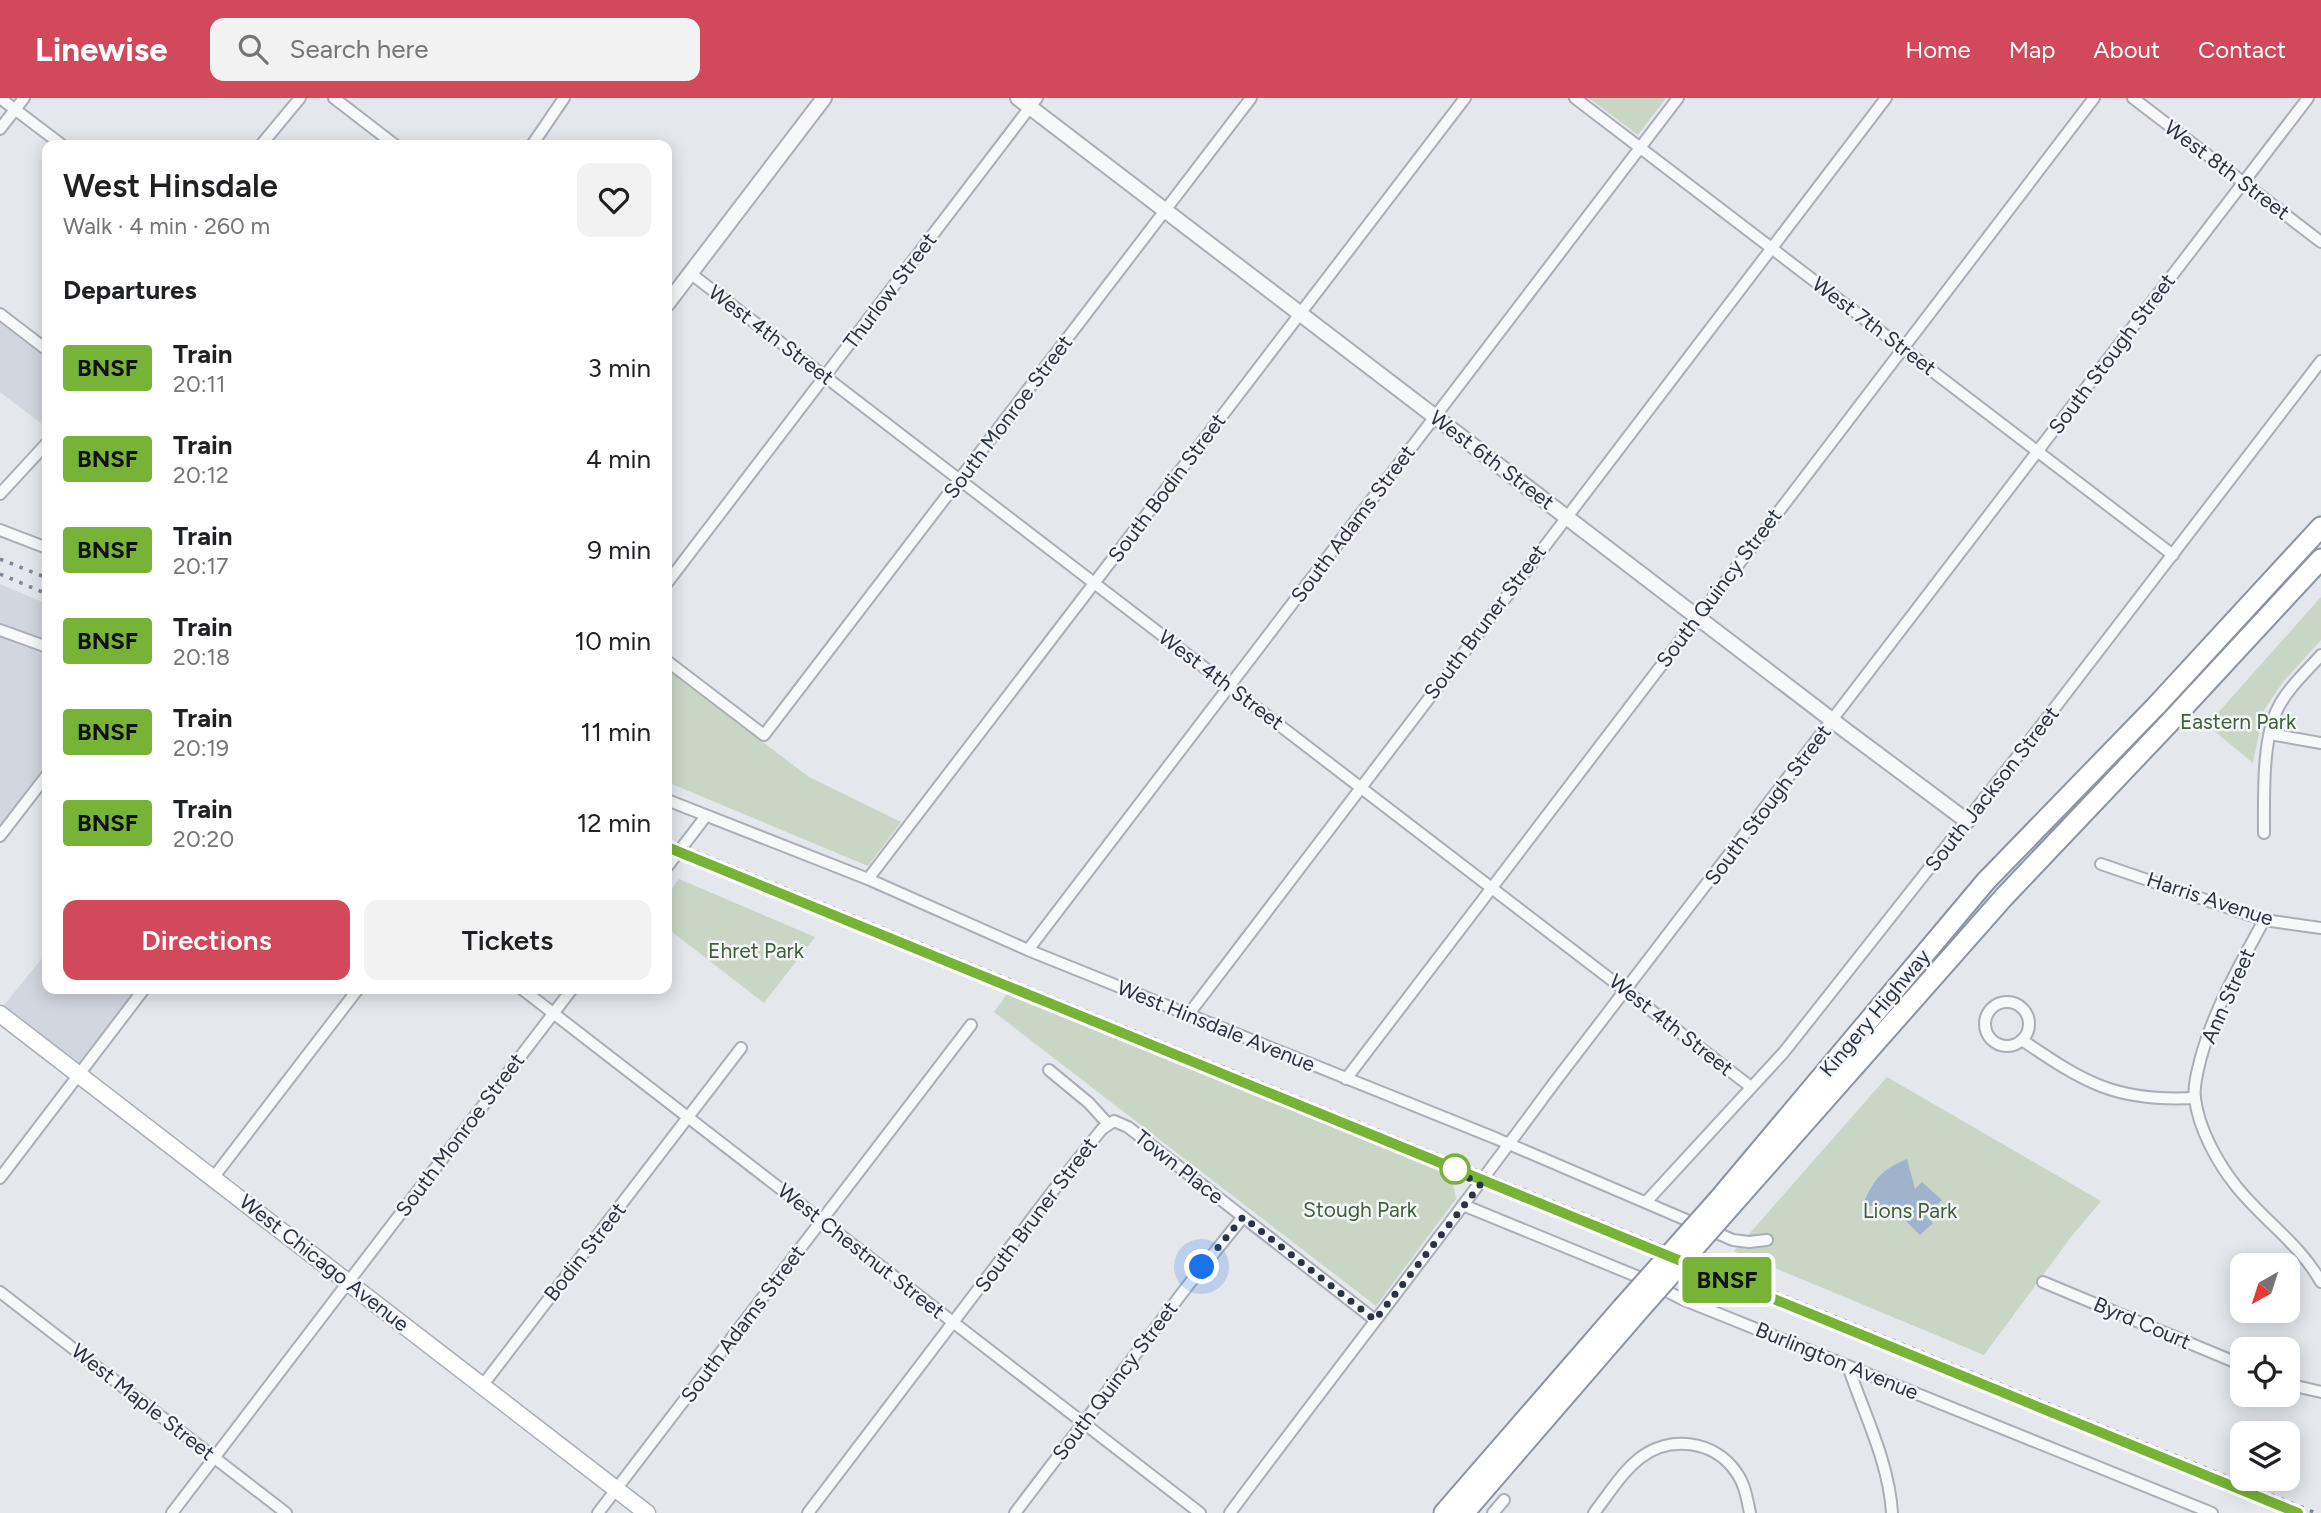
<!DOCTYPE html>
<html lang="en">
<head>
<meta charset="utf-8">
<style>
  body { margin:0; font-family:Figtree,sans-serif; background:#f2f2f2; color:#202124; height:100vh; display:flex; flex-direction:column; font-size:26px; white-space:nowrap }
  * { box-sizing:border-box; margin:0 }
  p { font-size:23px; color:#757577 }
  .icon { flex:none; width:38px; height:38px; fill:none; stroke:currentColor; stroke-width:2; stroke-linecap:round; stroke-linejoin:round }
  .map { position:relative; flex:1; overflow:hidden }
  .sheet { position:absolute; left:42px; top:42px; width:630px; height:854px; display:flex; flex-direction:column; background:#fff; border-radius:14px; box-shadow:0 4px 18px #0003 }
  .sheet>* { flex:none }
  .badge { padding:0 14px; border-radius:5px; font-size:24px; line-height:46px }
  .needle { width:46px; rotate:219deg }
  .buttons { position:absolute; left:2230px; top:1155px; display:grid; gap:14px }
  .buttons a { display:grid; place-items:center; width:70px; height:70px; border-radius:14px; background:#fff; box-shadow:0 4px 18px #0003; font-size:35px }
  .you { position:absolute; width:35px; height:35px; margin:-18px; border:5px solid #fff; border-radius:50%; background:#1a73e8; box-shadow:0 0 0 10px #1a73e833 }
  .map>.badge { position:absolute; translate:-50% -50%; box-shadow:0 0 0 4px #fff }
  h2 { padding:0 21px; font-size:26px; line-height:63px }
  .round { display:grid; place-items:center; flex:none; width:74px; height:74px; border-radius:14px; background:#f2f2f2 }
  .summary { display:flex; align-items:center; justify-content:space-between; height:119px; padding:0 21px }
  h1 { font-size:33px; font-weight:600; line-height:52px }
  .cta { display:flex; gap:14px; margin-top:auto; padding:14px 21px }
  .cta a { flex:1; height:80px; border-radius:14px; background:#d1495b; color:#fff; font-size:28px; font-weight:600; line-height:80px; text-align:center }
  .cta a+a { background:#f2f2f2; color:#202124 }
  ul { padding:0; list-style:none }
  li { display:flex; align-items:center; gap:21px; height:91px; padding:0 21px }
  li div { flex:1 }
  li b { display:block; font-size:26px }
  li em { font-style:normal }
  li .badge { min-width:77px; font-weight:700; text-align:center }
  header { display:flex; align-items:center; gap:42px; box-sizing:border-box; height:98px; padding:0 35px; background:#d1495b; color:#fff }
  header strong { font-size:33px }
  nav { display:flex; gap:38px; margin-inline-start:auto; font-size:24px }
  .search { width:490px; height:63px; background:#f2f2f2; display:flex; align-items:center; gap:18px; box-sizing:border-box; padding:0 24px; border-radius:14px; color:#757577; font-size:26px }
  .map>svg:first-child { display:block }
  .built { fill:#d2d6de }
  .green { fill:#c9d6c5 }
  .water { fill:#9fb4cc }
  .lines { fill:none; stroke-linecap:round; stroke-linejoin:round }
  .minor-casing { stroke:#a9aeb7; stroke-width:14 }
  .tertiary-casing { stroke:#a9aeb7; stroke-width:18 }
  .secondary-casing { stroke:#a9aeb7; stroke-width:19 }
  .motorway-casing { stroke:#8b94a3; stroke-width:23 }
  .minor { stroke:#f7f8fa; stroke-width:10 }
  .tertiary { stroke:#f7f8fa; stroke-width:14 }
  .secondary { stroke:#fff; stroke-width:16 }
  .motorway { stroke:#fff; stroke-width:19 }
  .rail { stroke:#7d8696; stroke-width:3.5; stroke-dasharray:3.5 7; stroke-linecap:butt }
  .motorway-bridge-casing { stroke:#8b94a3; stroke-width:23; stroke-linecap:butt }
  .motorway-bridge { stroke:#fff; stroke-width:19 }
  .line-casing { stroke:#fff; stroke-width:16 }
  .line { stroke:#77b337; stroke-width:10 }
  .walk { stroke:#2b3445; stroke-width:7; stroke-dasharray:0 12.6 }
  .stop-dot { fill:#fff; stroke:#77b337; stroke-width:3.5 }
  .labels { text-anchor:middle; stroke-width:5; stroke-linejoin:round; paint-order:stroke }
  .street-label { font-size:21px; fill:#2b3445; stroke:#f4f6f9 }
  .park-label { font-size:21px; fill:#3f6138; stroke:#f4f6f9 }
</style>
</head>
<body>
<header>
<strong>Linewise</strong>
<div class="search"><svg class="icon" aria-label="search" viewBox="0 0 24 24"><circle cx="10" cy="10" r="6"/><path d="M15 15l6 6"/></svg>Search here</div>
<nav><a>Home</a><a>Map</a><a>About</a><a>Contact</a></nav>
</header>
<div class="map">
<svg width="2321" height="1415" viewBox="0 0 2321 1415">
  <rect width="100%" height="100%" fill="#e4e7ec"/>
  <!-- built -->
  <g class="built">
    <path d="M0,225L47,261V330L0,294Z"/>
    <path d="M0,486L47,506V547L0,530Z"/>
    <path d="M0,540L47,556V667L0,730Z"/>
    <path d="M47,854V891H137L78,969L1,911Z"/>
  </g>
  <!-- green -->
  <g class="green">
    <path d="M1589,0H1666L1638,37Z"/>
    <path d="M2321,499V542L2283,584L2264,612L2253,665L2207,627Z"/>
    <path d="M667,572L809,679L901,724L868,768L667,684Z"/>
    <path d="M679,781L815,839L764,905L667,830V797Z"/>
    <path d="M1007,896L1452,1077L1456,1101L1376,1208L994,914Z"/>
    <path d="M1887,979L2101,1103L2071,1139L1984,1257L1734,1153Z"/>
  </g>
  <!-- water -->
  <path class="water" d="M1907,1061L1915,1091L1922,1084L1942,1102L1926,1117L1933,1125L1920,1137L1896,1113L1863,1106C1874,1081 1881,1072 1907,1061Z"/>
  <g class="lines">
    <defs>
      <g id="minor">
        <path d="M0,0L62,47"/>
        <path d="M334,0L395,47"/>
        <path d="M1575,0L2173,457"/>
        <path d="M2133,0L2321,144"/>
        <path d="M0,31L24,0"/>
        <path d="M261,47L300,0"/>
        <path d="M532,47L564,0"/>
        <path d="M690,175L1751,989"/>
        <path d="M0,216L47,252"/>
        <path d="M0,396L47,345"/>
        <path d="M0,432L47,450"/>
        <path d="M667,485L1037,0"/>
        <path d="M0,532L47,549"/>
        <path d="M667,563L764,637L1251,0"/>
        <path d="M2270,636L2321,645"/>
        <path d="M667,702L868,781L1028,852L1495,1040L1733,1142L1749,1144L1767,1142"/>
        <path d="M2264,735C2264,701 2262,643 2277,612C2286,592 2306,574 2321,557"/>
        <path d="M0,738L47,677"/>
        <path d="M2101,766L2264,822L2321,830"/>
        <path d="M667,769L706,718"/>
        <path d="M868,781L1465,0"/>
        <path d="M2264,822C2240,867 2215,909 2201,959C2198,972 2193,987 2195,1001C2199,1031 2217,1064 2236,1088C2263,1122 2299,1145 2321,1184"/>
        <path d="M1028,852L1678,0"/>
        <path d="M522,891L1200,1415"/>
        <circle cx="2007" cy="926" r="22"/>
        <path d="M1188,917L1886,0"/>
        <path d="M2022,942C2085,985 2116,1004 2195,1000"/>
        <path d="M1049,972L1089,1005L1108,1026"/>
        <path d="M1346,981L2094,0"/>
        <path d="M0,1080L144,891"/>
        <path d="M213,1080L358,891"/>
        <path d="M1646,1104L1784,954L2017,659L2321,263"/>
        <path d="M1463,1107L1641,1180L1682,1201L2212,1415"/>
        <path d="M2043,1184L2242,1267"/>
        <path d="M0,1194L286,1415"/>
        <path d="M1848,1268C1864,1316 1889,1364 1892,1415"/>
        <path d="M2287,1286L2321,1294"/>
        <path d="M482,1288L741,950"/>
        <path d="M172,1415L572,891"/>
        <path d="M598,1415L971,927"/>
        <path d="M808,1415L1059,1085L1102,1031L1114,1023L1128,1029L1375,1222"/>
        <path d="M1015,1415L1189,1186L1243,1119"/>
        <path d="M1230,1415C1337,1271 1448,1130 1554,985L2308,0"/>
        <path d="M1493,1415L1504,1402"/>
        <path d="M1594,1415C1608,1397 1622,1374 1640,1360C1669,1337 1714,1342 1736,1374C1745,1386 1747,1401 1750,1415"/>
      </g>
      <g id="tertiary">
        <path d="M1018,0L1845,632L1967,723"/>
        <path d="M667,206L824,0"/>
      </g>
      <path id="secondary" d="M0,916L647,1415"/>
      <g id="motorway">
        <path d="M1718,1102L1986,783L2156,608L2321,429"/>
        <path d="M1732,1107L2004,799L2171,623L2321,461"/>
        <path d="M1444,1415L1622,1210"/>
        <path d="M1464,1415L1635,1217"/>
      </g>
    </defs>
    <!-- minor casing -->
    <use href="#minor" class="minor-casing"/>
    <!-- tertiary casing -->
    <use href="#tertiary" class="tertiary-casing"/>
    <!-- secondary casing -->
    <use href="#secondary" class="secondary-casing"/>
    <!-- motorway casing -->
    <use href="#motorway" class="motorway-casing"/>
    <!-- minor -->
    <use href="#minor" class="minor"/>
    <!-- tertiary -->
    <use href="#tertiary" class="tertiary"/>
    <!-- secondary -->
    <use href="#secondary" class="secondary"/>
    <!-- motorway -->
    <use href="#motorway" class="motorway"/>
    <!-- rail -->
    <g class="rail">
      <path d="M0,461L47,480"/>
      <path d="M0,476L47,496"/>
      <path d="M667,742L2316,1415"/>
    </g>
    <defs>
      <g id="motorway-bridge">
        <path d="M1622,1210L1718,1102"/>
        <path d="M1635,1217L1732,1107"/>
      </g>
    </defs>
    <!-- motorway-bridge casing -->
    <use href="#motorway-bridge" class="motorway-bridge-casing"/>
    <!-- motorway-bridge -->
    <use href="#motorway-bridge" class="motorway-bridge"/>
  </g>
  <g class="lines">
    <defs>
      <path id="line" d="M667,749L2298,1415"/>
    </defs>
    <!-- line casing -->
    <use href="#line" class="line-casing"/>
    <!-- line -->
    <use href="#line" class="line"/>
    <!-- walk -->
    <path class="walk" d="M1202,1169L1243,1119L1375,1222L1480,1087L1455,1071"/>
  </g>
  <!-- markers -->
  <circle class="stop-dot" cx="1455" cy="1071" r="14"/>
  <g class="labels">
    <!-- street labels -->
    <g class="street-label">
      <text transform="translate(2227 72) rotate(37)" y="7">West 8th Street</text>
      <text transform="translate(890 193) rotate(-53)" y="7">Thurlow Street</text>
      <text transform="translate(1874 228) rotate(37)" y="7">West 7th Street</text>
      <text transform="translate(771 237) rotate(37)" y="7">West 4th Street</text>
      <text transform="translate(2112 256) rotate(-53)" y="7">South Stough Street</text>
      <text transform="translate(1008 319) rotate(-53)" y="7">South Monroe Street</text>
      <text transform="translate(1492 362) rotate(37)" y="7">West 6th Street</text>
      <text transform="translate(1167 390) rotate(-53)" y="7">South Bodin Street</text>
      <text transform="translate(1353 426) rotate(-53)" y="7">South Adams Street</text>
      <text transform="translate(1719 490) rotate(-53)" y="7">South Quincy Street</text>
      <text transform="translate(1485 524) rotate(-53)" y="7">South Bruner Street</text>
      <text transform="translate(1221 582) rotate(37)" y="7">West 4th Street</text>
      <text transform="translate(1992 691) rotate(-52)" y="7">South Jackson Street</text>
      <text transform="translate(1768 707) rotate(-53)" y="7">South Stough Street</text>
      <text transform="translate(2210 801) rotate(18)" y="7">Harris Avenue</text>
      <text transform="translate(2228 898) rotate(-66)" y="7">Ann Street</text>
      <text transform="translate(1875 915) rotate(-50)" y="7">Kingery Highway</text>
      <text transform="translate(1671 927) rotate(38)" y="7">West 4th Street</text>
      <text transform="translate(1216 928) rotate(22)" y="7">West Hinsdale Avenue</text>
      <text transform="translate(460 1037) rotate(-53)" y="7">South Monroe Street</text>
      <text transform="translate(1179 1069) rotate(38)" y="7">Town Place</text>
      <text transform="translate(1036 1117) rotate(-53)" y="7">South Bruner Street</text>
      <text transform="translate(861 1153) rotate(38)" y="7">West Chestnut Street</text>
      <text transform="translate(585 1154) rotate(-52)" y="7">Bodin Street</text>
      <text transform="translate(324 1165) rotate(38)" y="7">West Chicago Avenue</text>
      <text transform="translate(2142 1225) rotate(23)" y="7">Byrd Court</text>
      <text transform="translate(743 1226) rotate(-53)" y="7">South Adams Street</text>
      <text transform="translate(1837 1263) rotate(22)" y="7">Burlington Avenue</text>
      <text transform="translate(1115 1283) rotate(-53)" y="7">South Quincy Street</text>
      <text transform="translate(143 1304) rotate(38)" y="7">West Maple Street</text>
    </g>
    <!-- park labels -->
    <g class="park-label">
      <text x="2238" y="631">Eastern Park</text>
      <text x="756" y="860">Ehret Park</text>
      <text x="1360" y="1119">Stough Park</text>
      <text x="1910" y="1120">Lions Park</text>
    </g>
  </g>
</svg>
<div class="buttons">
<a><svg class="needle" viewBox="-14 -14 28 28"><path d="M0-13l5 13h-10z" fill="#e53935"/><path d="M0 13l5-13h-10z" fill="#757577"/></svg></a>
<a><svg class="icon" aria-label="locate" viewBox="0 0 24 24"><circle cx="12" cy="12" r="6"/><path d="M12 2v4M12 18v4M2 12h4M18 12h4"/></svg></a>
<a><svg class="icon" aria-label="layers" viewBox="0 0 24 24"><path d="M12 4l9 5-9 5-9-5zM3 14l9 5 9-5"/></svg></a>
</div>
<div class="you" style="left:1202px;top:1169px"></div>
<b class="badge" style="left:1727px;top:1182px;background:#77b337;color:#111">BNSF</b>
<section class="sheet">
<div class="summary"><div><h1>West Hinsdale</h1><p>Walk · 4 min · 260 m</p></div><a class="round"><svg class="icon" aria-label="heart" viewBox="0 0 24 24"><path d="M12 20l-8-8c-3-5 5-10 8-4 3-6 11-1 8 4z"/></svg></a></div>
<h2>Departures</h2>
<ul>
<li><span class="badge" style="background:#77b337;color:#111">BNSF</span><div><b>Train</b><p>20:11</p></div><em>3 min</em></li>
<li><span class="badge" style="background:#77b337;color:#111">BNSF</span><div><b>Train</b><p>20:12</p></div><em>4 min</em></li>
<li><span class="badge" style="background:#77b337;color:#111">BNSF</span><div><b>Train</b><p>20:17</p></div><em>9 min</em></li>
<li><span class="badge" style="background:#77b337;color:#111">BNSF</span><div><b>Train</b><p>20:18</p></div><em>10 min</em></li>
<li><span class="badge" style="background:#77b337;color:#111">BNSF</span><div><b>Train</b><p>20:19</p></div><em>11 min</em></li>
<li><span class="badge" style="background:#77b337;color:#111">BNSF</span><div><b>Train</b><p>20:20</p></div><em>12 min</em></li>
</ul>
<div class="cta"><a>Directions</a><a>Tickets</a></div>
</section>
</div>
</body>
</html>
